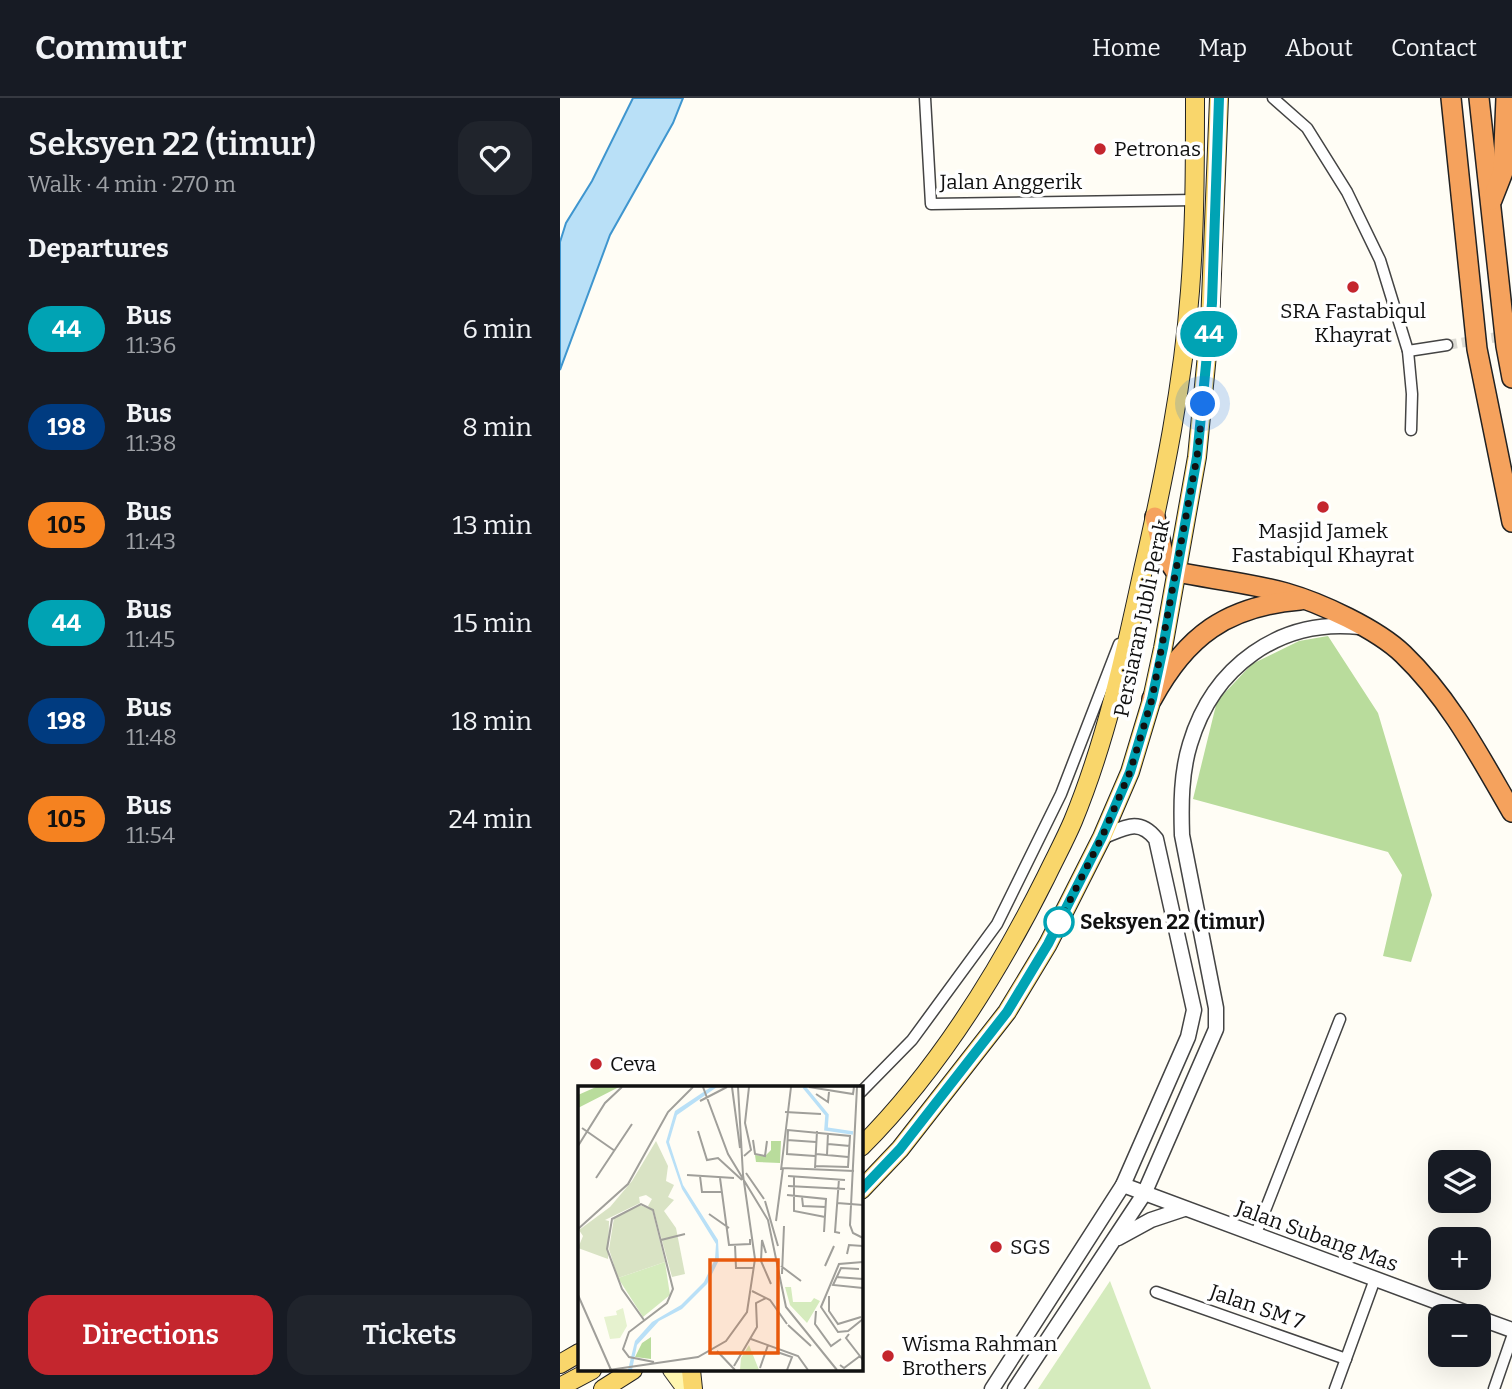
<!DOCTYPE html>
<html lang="en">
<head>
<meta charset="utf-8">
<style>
  body { margin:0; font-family:Bitter,serif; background:#20242c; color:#f1f3f6; height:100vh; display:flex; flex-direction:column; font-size:26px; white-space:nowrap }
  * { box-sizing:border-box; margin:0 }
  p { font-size:23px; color:#9ea1a6 }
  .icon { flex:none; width:38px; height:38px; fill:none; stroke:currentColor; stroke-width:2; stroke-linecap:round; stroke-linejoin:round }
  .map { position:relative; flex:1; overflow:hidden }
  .drawer { display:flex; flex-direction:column; background:#171b24; width:560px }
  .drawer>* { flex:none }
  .badge { padding:0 14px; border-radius:23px; font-size:24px; line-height:46px }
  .buttons { position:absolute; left:868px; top:1052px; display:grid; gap:14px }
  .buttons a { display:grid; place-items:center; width:63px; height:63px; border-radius:14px; background:#171b24; box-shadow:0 7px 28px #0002; font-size:35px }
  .you { position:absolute; width:35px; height:35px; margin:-18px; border:5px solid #fff; border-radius:50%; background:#1a73e8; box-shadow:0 0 0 10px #1a73e833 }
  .map>.badge { position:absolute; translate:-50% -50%; box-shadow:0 0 0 4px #fff }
  h2 { padding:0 28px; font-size:26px; line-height:63px }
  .round { display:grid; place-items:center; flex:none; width:74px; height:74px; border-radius:21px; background:#20242c }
  .headline { display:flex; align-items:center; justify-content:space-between; height:119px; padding:0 28px }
  h1 { font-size:33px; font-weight:600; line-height:52px }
  .action { display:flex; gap:14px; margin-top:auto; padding:14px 28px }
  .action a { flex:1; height:80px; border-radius:21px; background:#c4262e; color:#fff; font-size:28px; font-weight:600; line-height:80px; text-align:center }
  .action a+a { background:#20242c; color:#f1f3f6 }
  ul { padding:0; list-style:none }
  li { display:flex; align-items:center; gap:21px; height:98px; padding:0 28px }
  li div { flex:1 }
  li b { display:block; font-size:26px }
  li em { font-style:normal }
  li .badge { min-width:77px; font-weight:700; text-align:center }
  header { display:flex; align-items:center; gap:42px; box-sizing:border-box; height:98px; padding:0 35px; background:#171b24; border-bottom:2px solid #363941 }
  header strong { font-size:33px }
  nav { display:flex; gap:38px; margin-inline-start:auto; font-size:24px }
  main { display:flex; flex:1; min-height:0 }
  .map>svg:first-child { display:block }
  .green { fill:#d5ebbd }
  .forest { fill:#b9dc9c }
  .water { fill:#b9e0f7; stroke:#3f96cf; stroke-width:2 }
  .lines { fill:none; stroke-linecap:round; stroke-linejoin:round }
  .minor-tunnel { stroke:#dbdad3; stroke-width:10; stroke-dasharray:10 5; stroke-linecap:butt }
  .minor-casing { stroke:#444; stroke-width:13 }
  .tertiary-casing { stroke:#444; stroke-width:17 }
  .secondary-casing { stroke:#333; stroke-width:18 }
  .primary-casing { stroke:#222; stroke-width:20 }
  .motorway-casing { stroke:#222; stroke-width:22 }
  .minor { stroke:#fff; stroke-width:10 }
  .tertiary { stroke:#fff; stroke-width:14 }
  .secondary { stroke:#fff6b0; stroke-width:16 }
  .primary { stroke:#f9d66b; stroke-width:18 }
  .motorway { stroke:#f5a25d; stroke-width:19 }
  .line-casing { stroke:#fff; stroke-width:16 }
  .line { stroke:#00a3b4; stroke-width:10 }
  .walk { stroke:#111; stroke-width:7; stroke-dasharray:0 12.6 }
  .poi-dot { fill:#c4262e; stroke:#fff; stroke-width:2.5 }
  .stop-dot { fill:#fff; stroke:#00a3b4; stroke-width:3.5 }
  .labels { text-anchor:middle; stroke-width:7; stroke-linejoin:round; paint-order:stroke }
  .poi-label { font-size:21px; fill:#111; stroke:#fff; text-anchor:start }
  .street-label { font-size:21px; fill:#111; stroke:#fff }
  .stop-label { font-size:21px; font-weight:bold; fill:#111; stroke:#fff; text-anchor:start }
  .inset-river { fill:none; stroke:#b9e0f7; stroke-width:3.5 }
  .inset-road { fill:none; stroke:#a09f9a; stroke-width:2 }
  .view { fill:#e8590c; fill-opacity:0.15; stroke:#e8590c; stroke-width:3.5 }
  .inset-edge { fill:none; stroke:#111; stroke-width:3.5 }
</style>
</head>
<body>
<header>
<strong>Commutr</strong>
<nav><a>Home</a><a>Map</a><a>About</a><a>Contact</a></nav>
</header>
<main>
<section class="drawer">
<div class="headline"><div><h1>Seksyen 22 (timur)</h1><p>Walk · 4 min · 270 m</p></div><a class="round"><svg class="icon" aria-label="heart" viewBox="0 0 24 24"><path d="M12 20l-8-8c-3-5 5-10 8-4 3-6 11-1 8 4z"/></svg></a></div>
<h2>Departures</h2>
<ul>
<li><span class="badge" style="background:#00a3b4;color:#fff">44</span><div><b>Bus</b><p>11:36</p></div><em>6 min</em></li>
<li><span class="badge" style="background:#003b80;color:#fff">198</span><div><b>Bus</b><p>11:38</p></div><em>8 min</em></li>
<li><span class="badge" style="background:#f58220;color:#111">105</span><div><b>Bus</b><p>11:43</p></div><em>13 min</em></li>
<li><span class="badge" style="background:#00a3b4;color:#fff">44</span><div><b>Bus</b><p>11:45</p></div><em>15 min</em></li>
<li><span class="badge" style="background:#003b80;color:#fff">198</span><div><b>Bus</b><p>11:48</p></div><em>18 min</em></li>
<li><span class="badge" style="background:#f58220;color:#111">105</span><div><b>Bus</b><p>11:54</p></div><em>24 min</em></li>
</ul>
<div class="action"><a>Directions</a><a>Tickets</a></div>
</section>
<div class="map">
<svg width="952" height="1291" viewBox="0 0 952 1291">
  <rect width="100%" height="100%" fill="#fffdf5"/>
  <!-- green -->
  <path class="green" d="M550,1183L591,1291H478Z"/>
  <!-- forest -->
  <path class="forest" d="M768,538L818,615L872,797L851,864L823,858L842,777L828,754L633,701L657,603L692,566L739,543Z"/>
  <!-- water -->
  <path class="water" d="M73,0H123L113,25L50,137L0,272V144L6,125L32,83Z"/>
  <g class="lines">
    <!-- minor-tunnel -->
    <path class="minor-tunnel" d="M887,247L950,237"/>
    <defs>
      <g id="minor">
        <path d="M365,0L371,106L635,102"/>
        <path d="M713,0L747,30L787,94L820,162L848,253L852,296L851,332"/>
        <path d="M848,253L887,247"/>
        <path d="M301,994L352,942L437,826L501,696L559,546"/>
        <path d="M695,1138L780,921"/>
        <path d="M596,1194L786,1261"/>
        <path d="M775,1291L815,1181"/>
        <path d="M934,1291L952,1239"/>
      </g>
      <g id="tertiary">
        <path d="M563,1087L915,1218"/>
        <path d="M558,1140L591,1122L624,1111"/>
        <path d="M919,1220L952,1232"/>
        <path d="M432,1291L563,1087L628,939L634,912L596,741C579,719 564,730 542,739"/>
        <path d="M455,1291L584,1096L656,931V910L622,737C621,707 621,675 630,646C653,569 719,520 800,529"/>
      </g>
      <path id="secondary" d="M111,1272L125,1291"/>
      <g id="primary">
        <path d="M301,1049C376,974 439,873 486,779C495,760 505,742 513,723C546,643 565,556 583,472C604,380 623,287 630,193C635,128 635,64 635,0"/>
        <path d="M301,1092L340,1051L447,914L488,846L542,739L570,674L592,601L603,550L637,359L650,226L659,0"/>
        <path d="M0,1266L19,1255"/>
        <path d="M131,1272L133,1291"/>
        <path d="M0,1289L32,1272"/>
        <path d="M43,1291L73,1272"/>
      </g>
      <g id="motorway">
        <path d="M891,0L917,251L952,424"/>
        <path d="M919,0L946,248L952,280"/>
        <path d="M932,102L943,74L946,0"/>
        <path d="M595,419L603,455L616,474C652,481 690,485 726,495C761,505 817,531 843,556C890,601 920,659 952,714"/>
        <path d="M592,601C626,538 667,508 740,502"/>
      </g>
    </defs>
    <!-- minor casing -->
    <use href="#minor" class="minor-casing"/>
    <!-- tertiary casing -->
    <use href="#tertiary" class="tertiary-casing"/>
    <!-- secondary casing -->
    <use href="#secondary" class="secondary-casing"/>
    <!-- primary casing -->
    <use href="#primary" class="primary-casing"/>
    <!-- motorway casing -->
    <use href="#motorway" class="motorway-casing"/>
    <!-- minor -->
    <use href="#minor" class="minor"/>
    <!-- tertiary -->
    <use href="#tertiary" class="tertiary"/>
    <!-- secondary -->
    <use href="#secondary" class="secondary"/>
    <!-- primary -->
    <use href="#primary" class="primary"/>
    <!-- motorway -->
    <use href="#motorway" class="motorway"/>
  </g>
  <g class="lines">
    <defs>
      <path id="line" d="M301,1092L340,1051L447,914L488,846L542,739L570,674L592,601L603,550L637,359L652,205L659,0"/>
    </defs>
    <!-- line casing -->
    <use href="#line" class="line-casing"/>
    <!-- line -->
    <use href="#line" class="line"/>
    <!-- walk -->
    <path class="walk" d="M499,824L542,739L570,674L592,601L637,359L643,306"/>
  </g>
  <!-- markers -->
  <g class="poi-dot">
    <circle cx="540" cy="51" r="7"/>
    <circle cx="793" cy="189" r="7"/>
    <circle cx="763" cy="409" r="7"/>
    <circle cx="36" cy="966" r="7"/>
    <circle cx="436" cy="1149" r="7"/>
    <circle cx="328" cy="1258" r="7"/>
  </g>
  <circle class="stop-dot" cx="499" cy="824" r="14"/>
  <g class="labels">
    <!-- poi labels -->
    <g class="poi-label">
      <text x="554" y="58">Petronas</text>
      <text x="793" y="220" text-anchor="middle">SRA Fastabiqul<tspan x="793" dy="24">Khayrat</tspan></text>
      <text x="763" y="440" text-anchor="middle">Masjid Jamek<tspan x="763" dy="24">Fastabiqul Khayrat</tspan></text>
      <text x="50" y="973">Ceva</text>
      <text x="450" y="1156">SGS</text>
      <text x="342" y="1253">Wisma Rahman<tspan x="342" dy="24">Brothers</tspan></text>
    </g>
    <!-- street labels -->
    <g class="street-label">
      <text x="451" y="91">Jalan Anggerik</text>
      <text transform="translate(582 520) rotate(-78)" y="7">Persiaran Jubli Perak</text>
      <text transform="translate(757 1138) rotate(20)" y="7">Jalan Subang Mas</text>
      <text transform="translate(697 1209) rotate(19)" y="7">Jalan SM 7</text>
    </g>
    <!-- stop labels -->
    <g class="stop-label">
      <text x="520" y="831">Seksyen 22 (timur)</text>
    </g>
  </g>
  <!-- overview -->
  <g transform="translate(18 988)">
    <rect width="285" height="285" fill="#fffdf5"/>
    <path d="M87,176L92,209L65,231L40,192ZM207,201H213L215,216H233L236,212L242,215L229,237L212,219ZM171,259L181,284H162L163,272Z" fill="#d5ebbd"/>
    <path d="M18,1H41L0,22V9ZM193,55H203L202,77L178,76L177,69L187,70L193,64ZM73,251V273L57,271L64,257Z" fill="#b9dc9c"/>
    <path d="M78,55L90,80L88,95L96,99L90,111L96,114L86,125L98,142L107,188L94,191L76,125L70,120L74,113L68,109L61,111L62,117L27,134L31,135L30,173L0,162L5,150L1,144L32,121L54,95ZM62,119L74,124L87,176L40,192L31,163L36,132Z" fill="#d9e3c4"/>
    <path d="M45,222L49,240L42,252L32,253L26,231L39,229L38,225Z" fill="#e6f2cf"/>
    <path d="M133,1H139L99,29L91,56L105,99L140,154L141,174L129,198L104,223L81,235L59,259L54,284H50L57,255L74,236L103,219L126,196L137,173L138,158L104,103L88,56L97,25Z" fill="#b9e0f7"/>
    <path class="inset-river" d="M226,1L249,29L248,43L275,47"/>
    <path class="inset-road" d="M125,1L150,68L190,134L208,221L259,284M154,1L162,62M231,1L275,8L276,1M279,1L272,139L275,147L285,152M238,8L250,16L251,6M122,15L149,1M207,26L243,28M4,42L37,65M120,45L129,74L140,72L164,94M175,54L177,68L187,70L189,55M209,54L238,56M250,58L272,60M0,60L27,17L44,1M238,68L270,71M249,69L250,47M166,70L173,64L167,37L171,1M237,80L270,81L272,50L210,44L209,68L237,70M237,82L239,45M203,84L213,1M168,87L186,113M109,89L156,92M122,90L124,106H144M210,90L267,94M216,90V125L247,131M18,92L54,38M142,92L151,159L172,158V153M261,93L257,146L262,147M210,100L267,103M209,109L248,113L246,146M224,111L225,120L248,121M187,115L200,160M259,117L285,119M131,128L151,142M198,135L205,82L276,85M0,143L50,98L90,26L115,1M83,154L107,148M157,159L158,182H175M269,168L271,159L285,160M183,175L184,154L188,167M183,175L193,198M285,176L261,178L243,221L260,246L270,245L285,233M203,180L223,195M247,180L256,160M281,183L263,182L255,199L285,202M204,188L206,140M258,191L285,193M174,205L192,214L209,238M0,209L33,284M251,210V225L260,238L283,231M238,225L237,238L253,260L263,253M66,234L44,203L29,163L34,133L63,118L75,124L95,203L89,217L51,246L45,263L51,271L76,276M210,239L233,260M271,248L268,252L285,274M173,253L220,270L230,284M139,265L157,284M199,266L214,271L209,284M262,279L266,282L282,270M156,280L179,241L178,217L188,212M182,282L190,259M31,284L120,271L148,255L169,226L177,173L165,89L160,1"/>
    <path class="view" d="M132,174H200V267H132Z"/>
    <rect width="285" height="285" class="inset-edge"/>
  </g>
</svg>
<div class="buttons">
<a><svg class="icon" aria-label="layers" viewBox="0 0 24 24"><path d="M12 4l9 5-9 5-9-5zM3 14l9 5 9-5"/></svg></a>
<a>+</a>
<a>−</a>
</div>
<div class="you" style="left:643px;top:306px"></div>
<b class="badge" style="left:649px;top:236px;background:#00a3b4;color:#fff">44</b>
</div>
</main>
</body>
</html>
